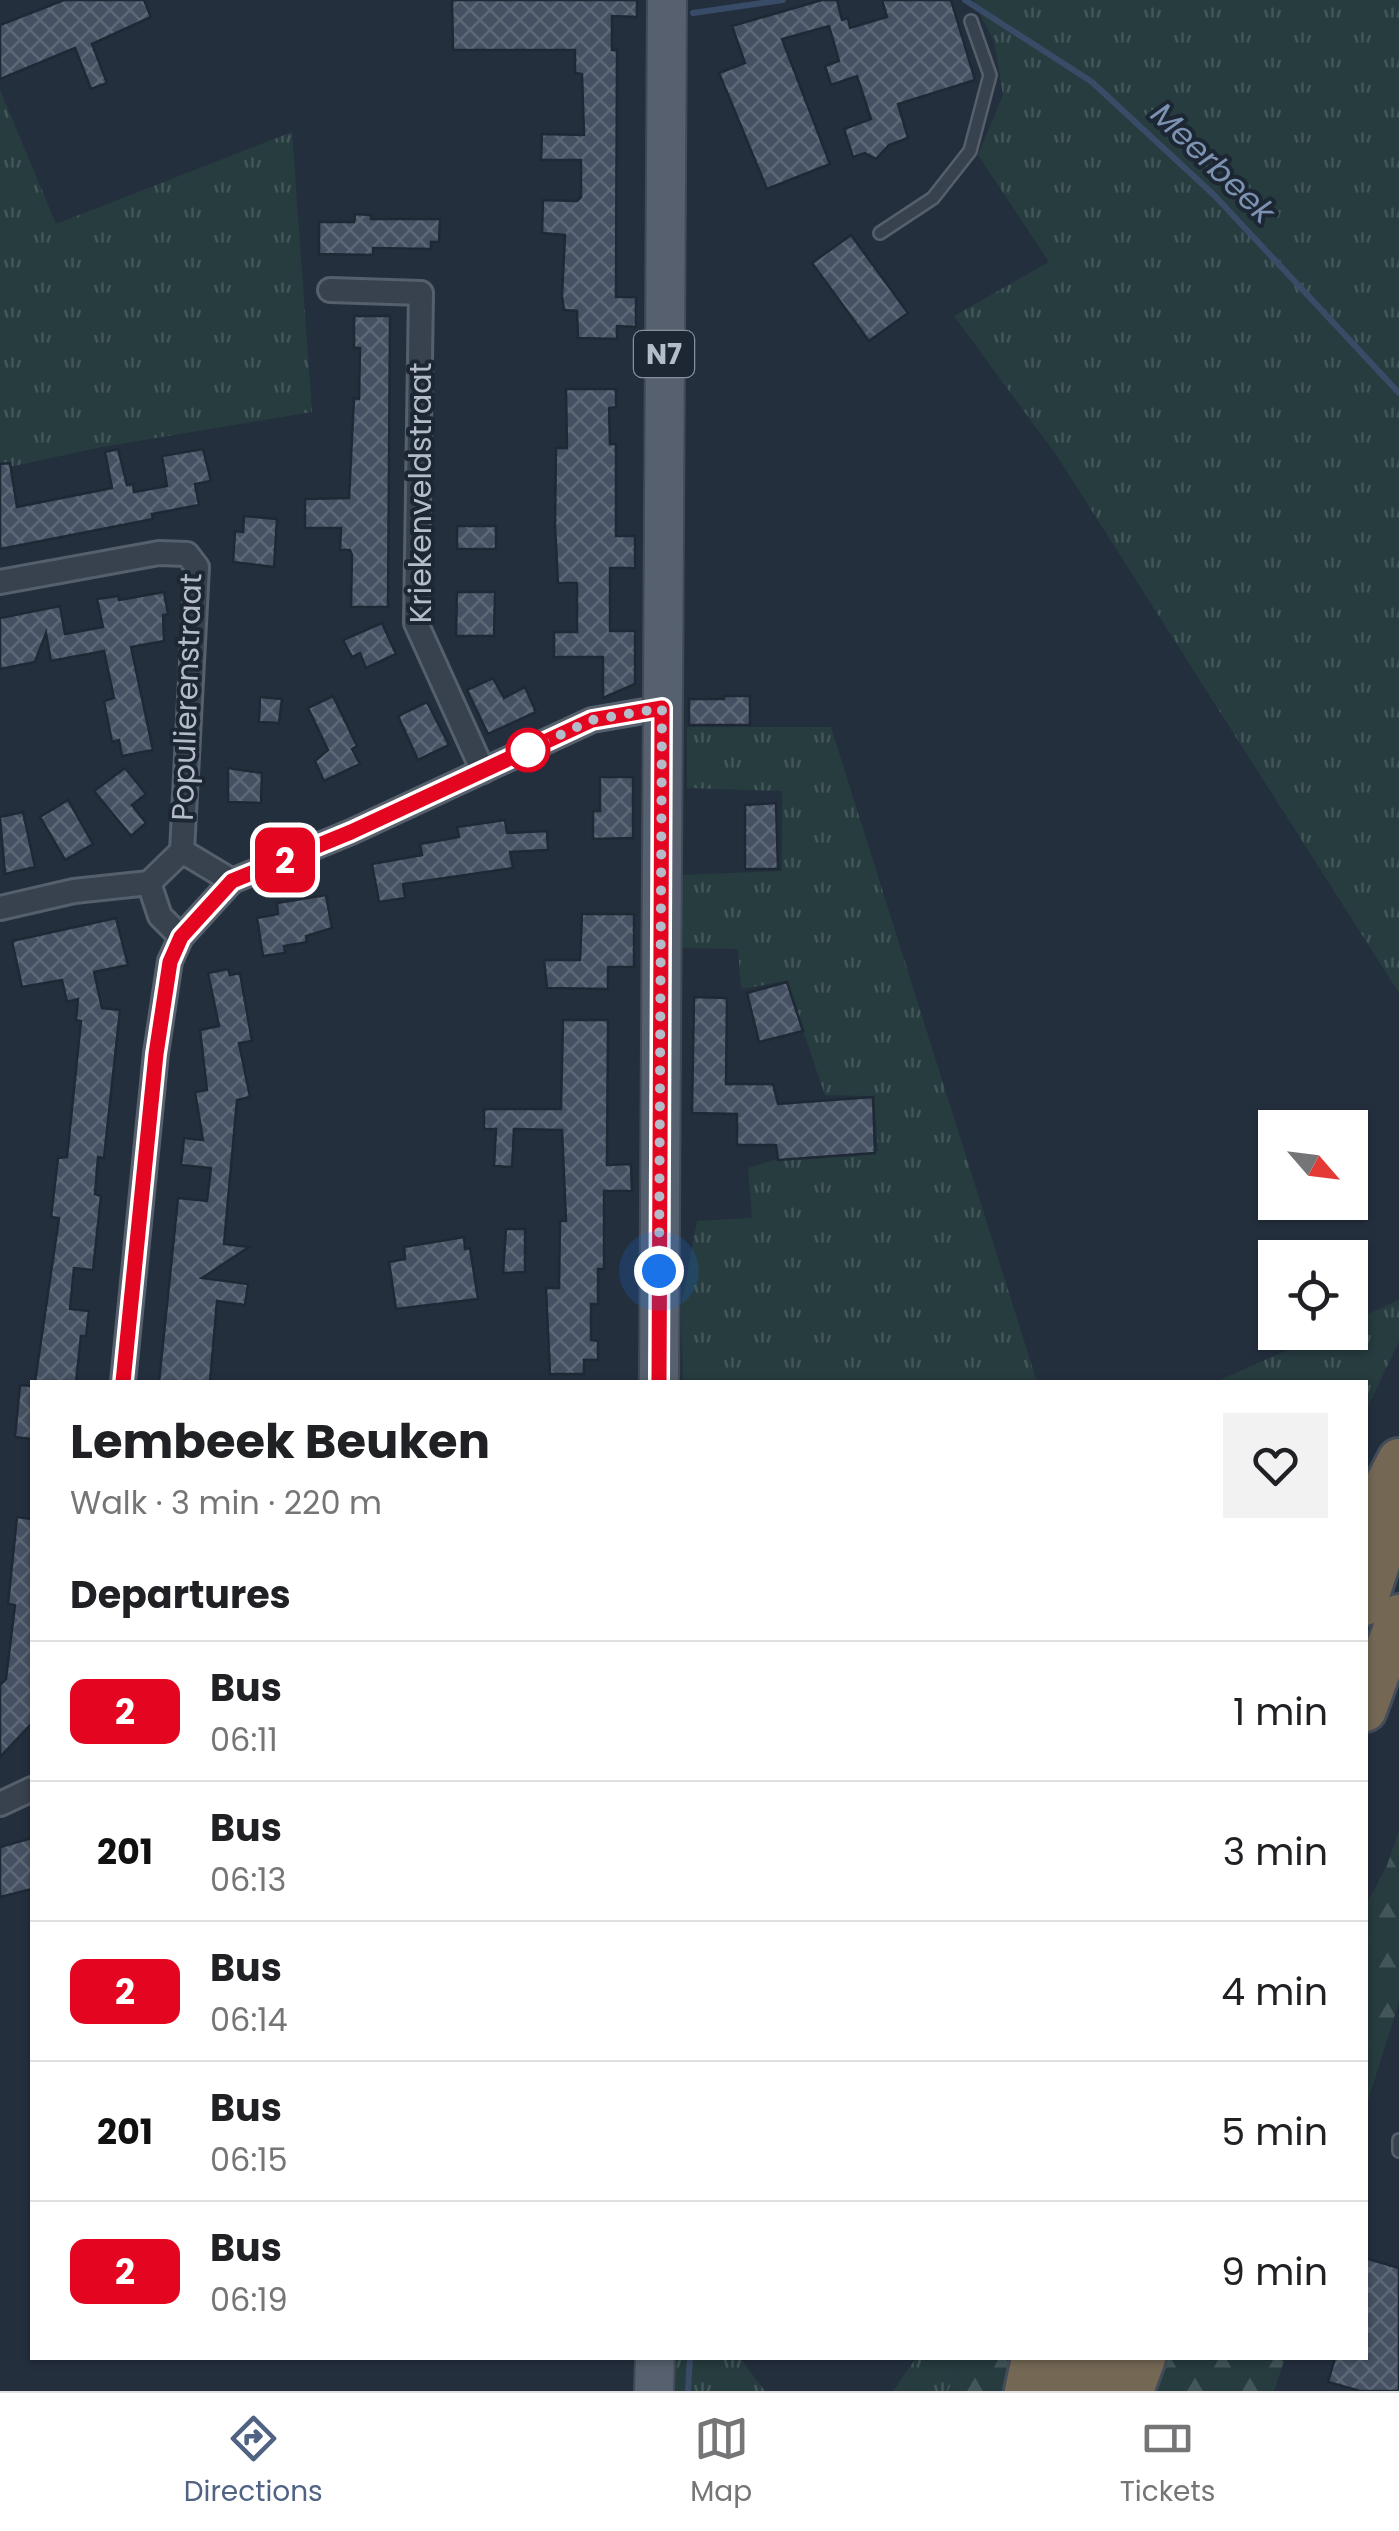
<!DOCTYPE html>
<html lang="en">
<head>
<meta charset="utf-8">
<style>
  body { margin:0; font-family:Poppins,sans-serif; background:#f2f2f2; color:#202124; height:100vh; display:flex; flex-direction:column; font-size:38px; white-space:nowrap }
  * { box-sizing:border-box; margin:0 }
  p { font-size:32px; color:#757577 }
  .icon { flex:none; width:55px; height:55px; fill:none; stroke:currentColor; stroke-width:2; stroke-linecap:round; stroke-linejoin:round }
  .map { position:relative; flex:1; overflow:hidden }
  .details { position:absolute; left:30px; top:1380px; width:1338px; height:980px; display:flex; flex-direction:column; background:#fff; border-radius:0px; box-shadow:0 2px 8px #0004 }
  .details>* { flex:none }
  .badge { padding:0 20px; border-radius:15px; font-size:35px; line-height:65px }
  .needle { width:65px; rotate:118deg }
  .buttons { position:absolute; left:1258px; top:1110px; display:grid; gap:20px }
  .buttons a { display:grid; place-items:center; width:110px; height:110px; border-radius:0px; background:#fff; box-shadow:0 2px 8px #0004; font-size:50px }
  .you { position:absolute; width:50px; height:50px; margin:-25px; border:8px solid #fff; border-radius:50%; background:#1a73e8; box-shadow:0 0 0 15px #1a73e833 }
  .map>.badge { position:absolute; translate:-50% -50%; box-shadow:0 0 0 5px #fff }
  h2 { padding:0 40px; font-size:38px; line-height:90px }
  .round { display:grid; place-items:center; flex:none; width:105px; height:105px; border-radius:0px; background:#f2f2f2 }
  .summary { display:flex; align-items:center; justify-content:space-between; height:170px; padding:0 40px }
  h1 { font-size:48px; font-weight:700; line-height:75px }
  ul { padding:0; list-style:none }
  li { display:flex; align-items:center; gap:30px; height:140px; padding:0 40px; border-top:2px solid #e0e0e0 }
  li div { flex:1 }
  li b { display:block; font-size:38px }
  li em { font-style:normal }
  li .badge { min-width:110px; font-weight:700; text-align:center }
  .menu { display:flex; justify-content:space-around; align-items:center; height:140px; border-top:2px solid #e0e0e0; background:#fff; font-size:28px; color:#757577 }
  .menu a { display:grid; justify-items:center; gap:5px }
  .menu .selected { color:#506383 }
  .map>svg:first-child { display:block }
  .grass { fill:url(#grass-tufts) }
  .forest { fill:url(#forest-firs) }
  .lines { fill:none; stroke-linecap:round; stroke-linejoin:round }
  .stream { stroke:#394c67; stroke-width:6 }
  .building { fill:url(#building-cross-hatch); stroke:#1f2835; stroke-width:2.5 }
  .service-casing { stroke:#565f6c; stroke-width:16 }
  .minor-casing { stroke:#565f6c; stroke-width:28 }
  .primary-casing { stroke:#414a57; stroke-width:42 }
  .motorway-casing { stroke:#434c59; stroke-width:48 }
  .service { stroke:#38414e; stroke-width:11 }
  .minor { stroke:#38414e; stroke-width:22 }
  .primary { stroke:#56606e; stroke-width:38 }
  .motorway { stroke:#746855; stroke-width:42 }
  .line-casing { stroke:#fff; stroke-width:22 }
  .line { stroke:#e40521; stroke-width:15 }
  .walk { stroke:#b4bcc9; stroke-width:10; stroke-dasharray:0 18 }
  .stop-dot { fill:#fff; stroke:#e40521; stroke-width:5 }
  .labels { text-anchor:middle; stroke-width:8; stroke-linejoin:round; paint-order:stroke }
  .shield { fill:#1d2633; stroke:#878f9c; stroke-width:2.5 }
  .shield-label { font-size:28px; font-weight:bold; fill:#b4bcc9 }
  .street-label { font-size:30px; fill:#b4bcc9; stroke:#1d2633 }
  .water-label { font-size:32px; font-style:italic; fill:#7c92b1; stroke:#1d2633 }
</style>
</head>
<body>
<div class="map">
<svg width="1399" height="2391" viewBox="0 0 1399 2391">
  <defs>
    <pattern id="grass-tufts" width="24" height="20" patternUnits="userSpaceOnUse" patternTransform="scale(2.5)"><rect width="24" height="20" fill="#263c3f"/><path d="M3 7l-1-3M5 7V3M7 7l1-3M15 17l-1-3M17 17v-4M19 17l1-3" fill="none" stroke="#435659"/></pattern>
    <pattern id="forest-firs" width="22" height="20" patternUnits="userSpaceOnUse" patternTransform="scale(2.5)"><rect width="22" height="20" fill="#263c3f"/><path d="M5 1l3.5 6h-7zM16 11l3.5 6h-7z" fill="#435659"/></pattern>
    <pattern id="building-cross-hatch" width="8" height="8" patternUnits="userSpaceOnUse" patternTransform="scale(2.5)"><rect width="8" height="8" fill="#455162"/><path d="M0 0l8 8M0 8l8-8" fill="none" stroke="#5d6877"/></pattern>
  </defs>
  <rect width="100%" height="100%" fill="#242f3e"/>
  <!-- grass -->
  <g class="grass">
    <path d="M973,0H1399V993L1057,456L954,316L1049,262L978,155L1003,95L994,41Z"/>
    <path d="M0,90L56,224L292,132L312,412L102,447L0,469Z"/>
    <path d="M687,727H831L1037,1382H683L681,1308L697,1221L752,1218L748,1168L777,1159L878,1151L874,1096L825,1095L786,981L741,989L738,949L681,948L682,875L782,871V791L687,788Z"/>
    <path d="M1399,1300V1341L1365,1413V1382H1215L1326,1333L1350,1332V1322Z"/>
    <path d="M673,2358H740L765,2391H673Z"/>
    <path d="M916,2358H964L948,2391H893Z"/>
  </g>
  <!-- forest -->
  <g class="forest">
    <path d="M1399,1831V2002L1365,2110V1906L1386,1868Z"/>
    <path d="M964,2358H1009L1003,2391H948Z"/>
    <path d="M1168,2358H1285L1274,2391H1156Z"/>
  </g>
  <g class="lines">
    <!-- stream -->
    <g class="stream">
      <path d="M965,0L1092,82L1214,195L1399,393"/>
      <path d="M693,13L783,0"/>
      <path d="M688,2391L690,2358"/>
    </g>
  </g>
  <!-- building -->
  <g class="building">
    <path d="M64,0H144L151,17L92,44L107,83L91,89L75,48L0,79V25Z"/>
    <path d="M452,0H637V17L612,16V50H617L616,297H636V327L617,326V339L578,338L577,311L564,310L562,296L565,235L542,233L543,200L577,201L581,197V160H541L542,134L584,135L582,74L575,73V50H453Z"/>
    <path d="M822,0H837L842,20L848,18L850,28L887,17L882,0H951L975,80L898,104L908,138L889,145L876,159L865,153L853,157L844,129L871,119L857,76L831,85L825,66L839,61L829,26L782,39L830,164L767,189L719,73L745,63L732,26Z"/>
    <path d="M355,214L371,215V219H440L439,242H431V249L373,248V255L319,254V222H354Z"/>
    <path d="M851,235L908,313L869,341L812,263Z"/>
    <path d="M354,316H390L388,607H351L352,555L350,550H340L341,528H305V499L349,498L354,398L359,399L360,348H354Z"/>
    <path d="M566,389H616V407L609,408L610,444H616V536H635V568H610V631H635V684L603,698V657H554V632H577V583H558L555,525L556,448H567Z"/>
    <path d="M118,449L127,485L133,484L134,492L167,486L162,456L203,449L211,481L195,484L199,505L152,514L153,519L0,549V464L10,463L17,507L112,488L105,452Z"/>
    <path d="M244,516L277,519L274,567L233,562L235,531L243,532Z"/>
    <rect x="457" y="526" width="39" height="23"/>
    <path d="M164,592L168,614L163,615L164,641L131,647L153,750L122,756L119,740L112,742L104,701L114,698L104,651L51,661L46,633L35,662L0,669V618L60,606L65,634L103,627L97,599L118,596L119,600Z"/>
    <path d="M457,592H495L494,636H456Z"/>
    <path d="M382,623L396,654L366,668L360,653L352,657L343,640Z"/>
    <path d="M493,678L504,698L525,687L536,712L488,734L467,690Z"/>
    <path d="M333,696L357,746L352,749L360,764L324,781L315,761L328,750L308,708Z"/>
    <path d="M724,696H750V725H689V699H724Z"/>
    <path d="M260,697L282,699L279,723L259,722Z"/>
    <path d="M427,702L449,745L418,760L398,716Z"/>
    <path d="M125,768L146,794L132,805L146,823L131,836L94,791Z"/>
    <path d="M228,768L262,773L261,803L228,802Z"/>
    <path d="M600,777H633V838L593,839V811H600Z"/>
    <path d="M68,800L93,844L65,860L40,817Z"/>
    <path d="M776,803L778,869H745V805Z"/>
    <path d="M23,812L35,867L5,874L0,817Z"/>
    <path d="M505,820L507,833L547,831L548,850L510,852L513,868L403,884L405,898L379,902L372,864L422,855L420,844L459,837L457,827Z"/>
    <path d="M326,895L332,928L306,936L307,942L284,946L285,953L263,956L257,918L278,914L277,903Z"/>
    <path d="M582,914H634V967H608V989L547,988L544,960H580Z"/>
    <path d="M116,918L128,965L94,972L102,1008L120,1010L104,1158L98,1157L95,1194L101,1196L93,1270L74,1268L70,1309L89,1311L86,1336H81L76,1382H35L59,1218L51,1217L58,1158L67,1157L81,1021L76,1020L78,999L67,1002L62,980L22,987L12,941Z"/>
    <path d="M228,969L230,975L240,973L252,1041L239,1043L250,1097L237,1100L224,1244L249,1247L202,1278L248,1284L245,1305L217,1301L210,1382H159L178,1198L207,1201L211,1168L181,1165L184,1138L203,1140L195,1092L207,1090L200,1030L219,1026L208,973Z"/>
    <path d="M787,982L803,1031L759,1042L747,993Z"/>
    <path d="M694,997L727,998L726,1084H773L778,1104L873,1097L875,1153L778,1160L776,1145H737V1114L692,1113Z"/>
    <path d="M563,1020H608L607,1165L631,1164L632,1191H604V1269H598V1304H591V1340L598,1341V1360H584V1374H550L546,1288H559L560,1221H566L562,1130L514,1129L512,1167L494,1166L496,1129H484V1109H561Z"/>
    <path d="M506,1229H525V1272L503,1273Z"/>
    <path d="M464,1237L465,1249L470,1248L478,1299L396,1309L389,1262L405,1259L404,1247Z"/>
    <path d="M20,1385L32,1386V1439L15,1437Z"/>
    <path d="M17,1517L32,1519V1723L0,1757V1685L6,1679L15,1605L8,1604Z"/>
    <path d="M32,1838V1889L0,1897V1847Z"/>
    <path d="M1365,2258L1399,2268V2391H1360L1328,2382L1335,2358H1365Z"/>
  </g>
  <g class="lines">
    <defs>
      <g id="service">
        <path d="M880,233L933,198L970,151L990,75L971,21"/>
        <path d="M1399,2140V2151"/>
      </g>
      <g id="minor">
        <path d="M330,290L421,293L416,623L483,771"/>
        <path d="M0,582L159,553L187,554L197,567L182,851"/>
        <path d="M182,851L232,881"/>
        <path d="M149,883L160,916L181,937"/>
        <path d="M149,883L182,851"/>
        <path d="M0,908L74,891L149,883"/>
        <path d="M123,1382L156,1053L170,961L181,937L232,881L351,832L592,720L662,708"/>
        <path d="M0,1804L32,1789"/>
      </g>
      <g id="primary">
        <path d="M659,1382L667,0"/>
        <path d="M654,2391L655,2358"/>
      </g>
      <g id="motorway">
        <path d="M1367,1521L1399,1460"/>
        <path d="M1365,1604L1399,1500"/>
        <path d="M1365,1710L1399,1616"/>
        <path d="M1026,2391L1033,2358"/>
        <path d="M1054,2391L1068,2358"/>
        <path d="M1093,2391L1107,2358"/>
        <path d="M1132,2391L1144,2358"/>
      </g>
    </defs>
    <!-- service casing -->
    <use href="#service" class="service-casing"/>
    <!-- minor casing -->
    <use href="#minor" class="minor-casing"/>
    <!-- primary casing -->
    <use href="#primary" class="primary-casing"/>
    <!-- motorway casing -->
    <use href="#motorway" class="motorway-casing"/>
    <!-- service -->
    <use href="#service" class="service"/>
    <!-- minor -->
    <use href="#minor" class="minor"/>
    <!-- primary -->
    <use href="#primary" class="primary"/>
    <!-- motorway -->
    <use href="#motorway" class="motorway"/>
  </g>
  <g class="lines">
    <defs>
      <path id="line" d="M123,1382L156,1054L170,962L181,937L232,881L351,832L592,720L662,708L659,1382"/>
    </defs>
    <!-- line casing -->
    <use href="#line" class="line-casing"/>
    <!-- line -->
    <use href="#line" class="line"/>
    <!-- walk -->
    <path class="walk" d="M528,750L520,754L592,720L662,708L659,1271"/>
  </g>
  <!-- markers -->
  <circle class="stop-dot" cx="528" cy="750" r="20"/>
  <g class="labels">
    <!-- shield labels -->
    <rect class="shield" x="634" y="331" width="60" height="46" rx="8"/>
    <g class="shield-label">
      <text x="664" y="364">N7</text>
    </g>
    <!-- street labels -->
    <g class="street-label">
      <text transform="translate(421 493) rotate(-90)" y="10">Kriekenveldstraat</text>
      <text transform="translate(187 697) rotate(-88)" y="10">Populierenstraat</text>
    </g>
    <!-- water labels -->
    <g class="water-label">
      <text transform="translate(1213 163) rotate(44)" y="11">Meerbeek</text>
    </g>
  </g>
</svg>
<div class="buttons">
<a><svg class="needle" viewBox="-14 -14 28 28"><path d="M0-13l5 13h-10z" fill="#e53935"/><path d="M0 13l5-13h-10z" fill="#757577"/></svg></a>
<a><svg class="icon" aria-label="locate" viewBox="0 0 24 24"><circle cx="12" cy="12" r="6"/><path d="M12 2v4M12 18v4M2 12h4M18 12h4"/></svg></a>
</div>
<div class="you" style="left:659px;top:1271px"></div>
<b class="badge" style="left:285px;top:860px;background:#e40521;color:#fff">2</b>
<section class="details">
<div class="summary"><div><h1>Lembeek Beuken</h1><p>Walk · 3 min · 220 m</p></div><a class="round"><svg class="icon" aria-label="heart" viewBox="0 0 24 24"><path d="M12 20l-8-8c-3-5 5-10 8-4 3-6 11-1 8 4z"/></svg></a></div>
<h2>Departures</h2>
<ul>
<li><span class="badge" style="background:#e40521;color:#fff">2</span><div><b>Bus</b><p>06:11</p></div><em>1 min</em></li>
<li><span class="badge" style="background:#fff;color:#111">201</span><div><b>Bus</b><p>06:13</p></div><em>3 min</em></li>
<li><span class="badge" style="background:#e40521;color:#fff">2</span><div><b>Bus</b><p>06:14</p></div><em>4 min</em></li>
<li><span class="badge" style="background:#fff;color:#111">201</span><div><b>Bus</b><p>06:15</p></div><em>5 min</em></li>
<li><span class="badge" style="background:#e40521;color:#fff">2</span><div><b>Bus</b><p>06:19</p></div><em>9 min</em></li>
</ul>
</section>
</div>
<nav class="menu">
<a class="selected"><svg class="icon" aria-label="directions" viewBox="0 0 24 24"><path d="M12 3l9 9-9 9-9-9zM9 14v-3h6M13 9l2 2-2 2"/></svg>Directions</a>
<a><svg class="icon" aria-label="map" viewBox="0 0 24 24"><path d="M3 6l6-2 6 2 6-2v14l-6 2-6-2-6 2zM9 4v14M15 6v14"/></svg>Map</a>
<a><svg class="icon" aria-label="tickets" viewBox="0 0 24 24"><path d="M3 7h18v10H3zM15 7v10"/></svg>Tickets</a>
</nav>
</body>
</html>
